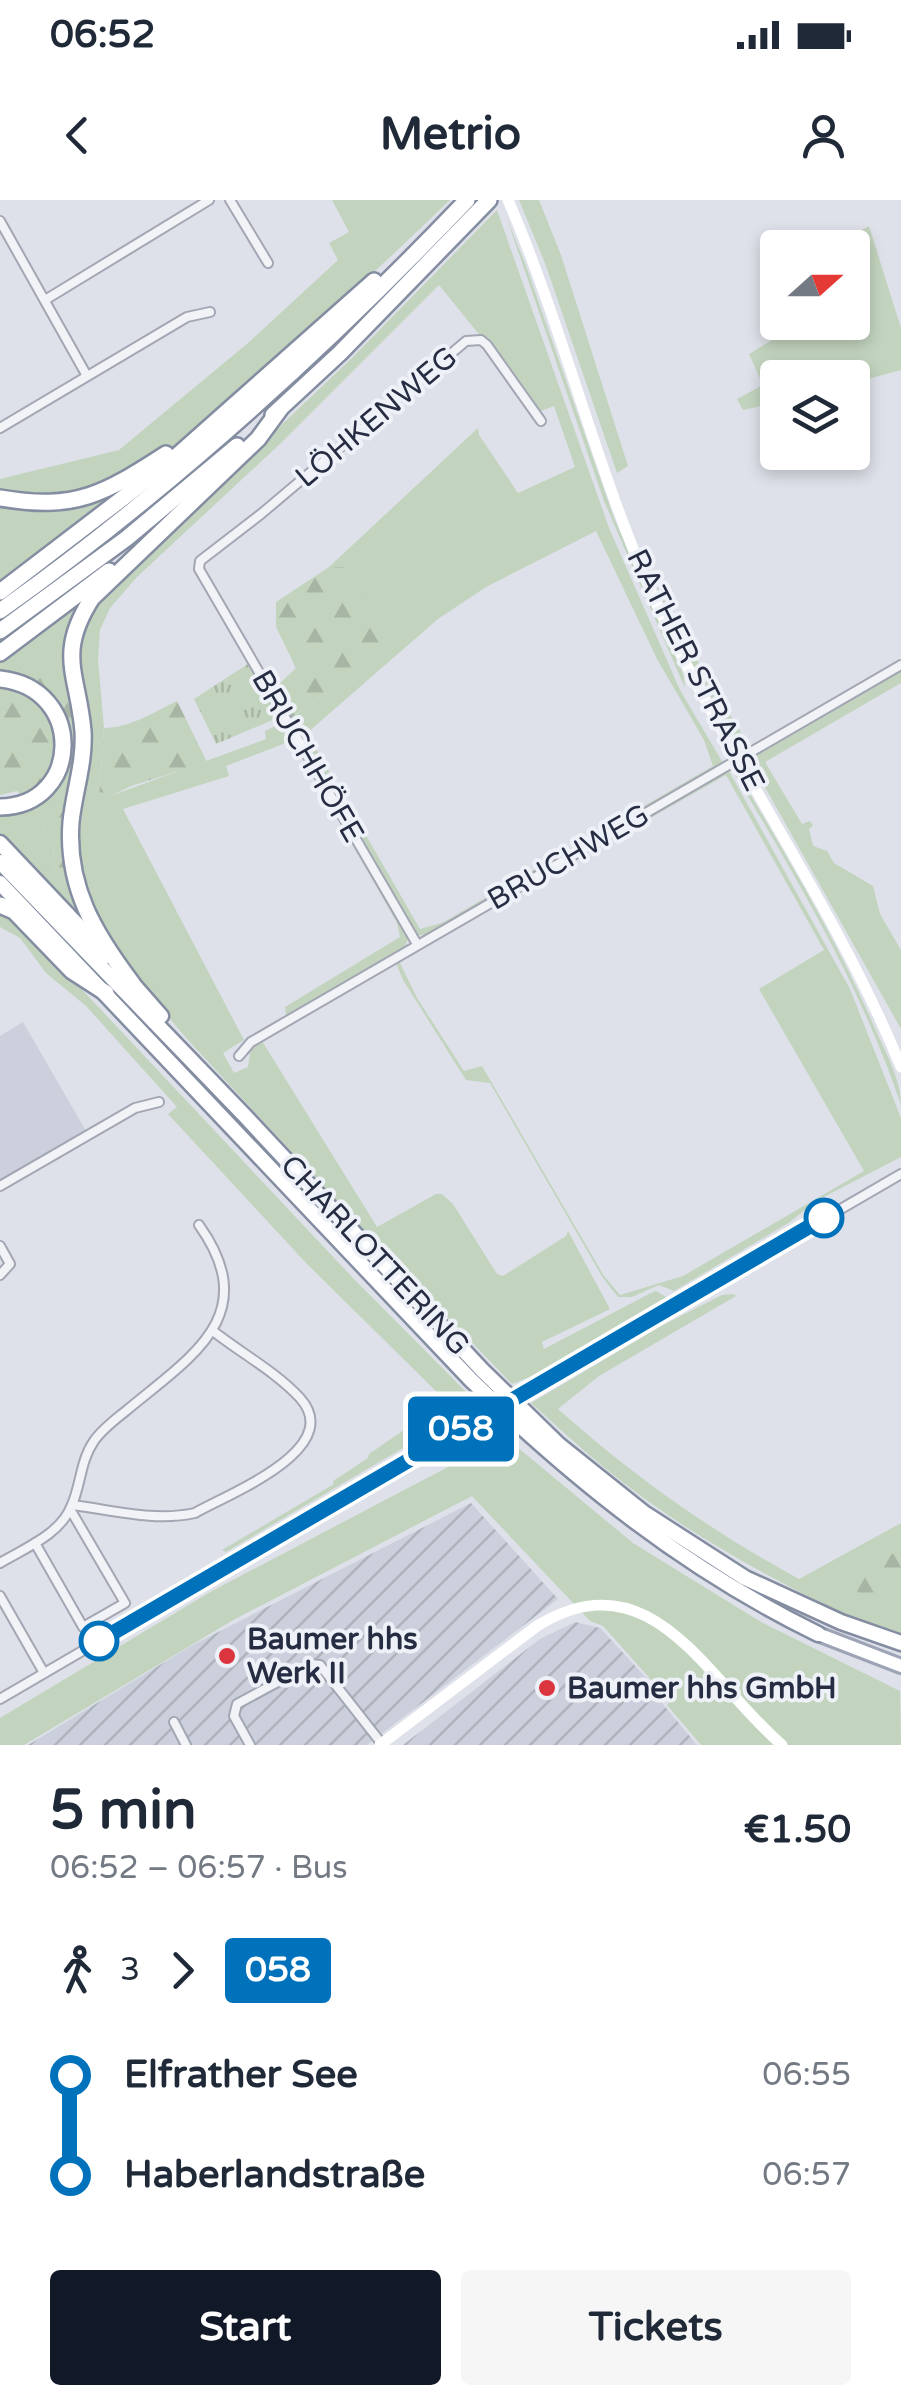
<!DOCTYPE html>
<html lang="en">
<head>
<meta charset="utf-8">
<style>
  body { margin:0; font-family:"Varela Round",sans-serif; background:#f6f6f7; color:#1f2937; height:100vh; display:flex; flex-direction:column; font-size:38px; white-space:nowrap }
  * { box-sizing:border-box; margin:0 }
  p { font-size:32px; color:#747a83 }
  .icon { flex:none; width:55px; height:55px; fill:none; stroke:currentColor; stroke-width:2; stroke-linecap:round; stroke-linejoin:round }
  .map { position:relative; height:1545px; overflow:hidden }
  .drawer { display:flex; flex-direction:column; background:#fff; flex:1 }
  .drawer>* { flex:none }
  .badge { padding:0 20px; border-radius:8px; font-size:35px; line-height:65px }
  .needle { width:65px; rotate:69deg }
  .fabs { position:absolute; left:760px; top:30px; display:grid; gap:20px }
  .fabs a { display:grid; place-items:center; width:110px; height:110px; border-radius:10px; background:#fff; box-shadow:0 5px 15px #0003; font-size:50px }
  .map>.badge { position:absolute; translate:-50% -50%; box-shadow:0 0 0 5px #fff }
  .legs { display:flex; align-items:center; gap:15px; height:110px; padding:0 50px; font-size:32px }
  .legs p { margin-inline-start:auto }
  .headline { display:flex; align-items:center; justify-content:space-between; height:170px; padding:0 50px }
  h1 { font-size:55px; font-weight:700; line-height:75px }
  .action { display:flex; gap:20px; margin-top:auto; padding:20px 50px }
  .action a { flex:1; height:115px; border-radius:10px; background:#111827; color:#fff; font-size:40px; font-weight:700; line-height:115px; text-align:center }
  .action a+a { background:#f6f6f7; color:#1f2937 }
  ul { padding:0 50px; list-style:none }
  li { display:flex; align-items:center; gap:35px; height:100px; font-size:38px }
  li i { display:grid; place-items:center; width:15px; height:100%; margin:0 12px; background:currentColor }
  li i::after { content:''; width:25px; height:25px; margin:-12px; border:8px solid; border-radius:50%; background:#fff }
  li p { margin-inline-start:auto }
  li:first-child i { background:linear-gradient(#0000 50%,currentColor 0) }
  li:last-child i { background:linear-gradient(currentColor 50%,#0000 0) }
  .status { display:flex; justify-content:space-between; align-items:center; height:70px; padding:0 50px; background:#fff; direction:ltr }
  .status svg { height:28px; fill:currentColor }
  header { display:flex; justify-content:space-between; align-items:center; height:130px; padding:0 50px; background:#fff; font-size:45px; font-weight:700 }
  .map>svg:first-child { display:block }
  .built { fill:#ccd0dc }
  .industrial { fill:url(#industrial-furrows) }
  .grass { fill:#c2d4be; fill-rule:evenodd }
  .forest { fill:url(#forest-firs) }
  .park { fill:url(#park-tufts) }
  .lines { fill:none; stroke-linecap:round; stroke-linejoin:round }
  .minor-casing { stroke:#a3a7b4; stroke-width:12 }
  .primary-casing { stroke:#9ca4b6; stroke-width:18 }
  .trunk-casing { stroke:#848da1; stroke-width:19 }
  .motorway-casing { stroke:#848da1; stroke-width:20 }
  .minor { stroke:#f1f3f7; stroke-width:8 }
  .secondary { stroke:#fff; stroke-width:11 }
  .primary { stroke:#fff; stroke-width:12 }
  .trunk { stroke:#fff; stroke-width:14 }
  .motorway { stroke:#fff; stroke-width:15 }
  .minor-bridge-casing { stroke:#a3a7b4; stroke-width:12; stroke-linecap:butt }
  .minor-bridge { stroke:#f1f3f7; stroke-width:8 }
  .line-1-casing { stroke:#fff; stroke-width:22 }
  .line-1 { stroke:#0072bc; stroke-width:15 }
  .stop-1-dot { fill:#fff; stroke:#0072bc; stroke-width:5 }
  .poi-dot { fill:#db363f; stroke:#eef1f7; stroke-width:4 }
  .labels { text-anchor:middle; stroke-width:8; stroke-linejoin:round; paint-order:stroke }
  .street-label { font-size:30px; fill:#262d42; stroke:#eef1f7 }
  .poi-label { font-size:30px; font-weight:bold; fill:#262d42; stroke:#eef1f7; text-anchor:start }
</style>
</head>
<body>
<div class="status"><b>06:52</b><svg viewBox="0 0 49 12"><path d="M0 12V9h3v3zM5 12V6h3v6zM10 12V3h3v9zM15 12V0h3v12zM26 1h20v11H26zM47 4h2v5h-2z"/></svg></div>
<header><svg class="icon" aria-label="back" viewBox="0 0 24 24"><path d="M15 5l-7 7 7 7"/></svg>Metrio<svg class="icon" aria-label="person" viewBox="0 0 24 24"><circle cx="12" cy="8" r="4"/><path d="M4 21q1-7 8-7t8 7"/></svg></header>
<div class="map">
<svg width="901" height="1545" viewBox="0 0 901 1545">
  <defs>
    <pattern id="industrial-furrows" width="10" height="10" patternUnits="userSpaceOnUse" patternTransform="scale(2.5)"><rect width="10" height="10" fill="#ccd0dc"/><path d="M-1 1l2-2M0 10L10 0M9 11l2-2" fill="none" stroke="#afb3be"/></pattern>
    <pattern id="forest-firs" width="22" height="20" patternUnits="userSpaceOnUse" patternTransform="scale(2.5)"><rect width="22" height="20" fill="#c2d4be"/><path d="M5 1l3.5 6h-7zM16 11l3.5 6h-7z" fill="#a7b6a4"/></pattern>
    <pattern id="park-tufts" width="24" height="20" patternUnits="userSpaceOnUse" patternTransform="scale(2.5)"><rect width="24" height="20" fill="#c2d4be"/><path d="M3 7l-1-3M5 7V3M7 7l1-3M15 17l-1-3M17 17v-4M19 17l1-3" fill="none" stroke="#a7b6a4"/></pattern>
  </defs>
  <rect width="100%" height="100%" fill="#dee1e9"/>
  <!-- built -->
  <path class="built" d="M23,822L86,931L0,981V836Z"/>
  <!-- industrial -->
  <g class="industrial">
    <path d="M471,1303L558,1399L367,1545H28L191,1446Z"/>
    <path d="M575,1422L600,1428L666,1499L662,1503L697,1545H403L540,1439Z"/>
  </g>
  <!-- grass -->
  <g class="grass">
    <path d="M332,0H450C309,135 163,271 0,380V279L119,250L248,143L338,60L329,43L349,32Z"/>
    <path d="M519,0H539L561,55L628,266L617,273L545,63Z"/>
    <path d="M497,10L609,328L680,490L723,563L428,735H414L291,518L320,497L344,368L329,367L478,228L479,235L518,293L575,267L554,206L541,211L439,85L280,244L137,377L110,408L100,430L98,459L104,528L99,595H113L266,539L265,531L284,522L296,539L226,566L229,576L123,609L244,840L223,853L234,873L248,867L251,847L262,841L377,1027L436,994H442L453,1004L497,1074L503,1076L566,1036L568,1031L610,1109L542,1142L544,1149L651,1093L656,1091L666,1097L530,1177L512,1184L362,1028L187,839L134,776L96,718L82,680L78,653L91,528L78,455L80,434L100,397L353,157ZM596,331L657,459L704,540L713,566L442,723L420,729L307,533L438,419L486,387Z"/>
    <path d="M507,19L525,63L614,318L684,476L685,488L604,301Z"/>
    <path d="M869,26L901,128V170L853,183L852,178H778L777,206L765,211L761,206L743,210L737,199L763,185L749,154L800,123L852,122V48L830,47Z"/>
    <path d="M647,364L681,434L746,541L745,549L737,547L721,520L704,481L687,457Z"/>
    <path d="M85,396L73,501L36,481C83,515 78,573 35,608L53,648L55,674L66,598L74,578L68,633L84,722L0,633V611L35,601L0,476V458Z"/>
    <path d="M901,470V483L765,562L802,624L810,621L813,626L809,629L813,646L827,651L834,663L873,686L880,714L901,750V829L753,566L755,555Z"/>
    <path d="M301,547L404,726L408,739L404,749L286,815L285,807L400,737L397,723L304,559Z"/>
    <path d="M729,571L850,789L901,918V957L816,1001L790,1022L674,1091L659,1085L632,1097H618L603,1078L490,883L466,880L403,780L396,763L398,759ZM726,575L824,750L759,789L864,971L683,1076L620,1095L604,1076L482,866L464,871L417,798L399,761Z"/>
    <path d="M733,571L740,577C789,660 839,744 877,833C887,855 901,881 901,905C861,786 797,679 733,571Z"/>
    <path d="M0,714L27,731L352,1077L478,1204L226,1352L222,1350L334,1284L333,1281L368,1258L369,1254L446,1201L306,1063L168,914L177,907L86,806L46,773L20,738L0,727Z"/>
    <path d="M734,1094L736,1096L599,1176L558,1209C633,1276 711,1331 799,1379L901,1323V1437L835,1413L834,1409C754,1370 676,1326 606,1269C580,1248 556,1225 531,1203L663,1125L722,1095Z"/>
    <path d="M505,1237L633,1343L761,1422L900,1491L901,1545H701L667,1505L670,1501L603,1426L590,1421L472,1296L235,1419L24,1545H0V1518L212,1391Z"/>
  </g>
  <!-- forest -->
  <g class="forest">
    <path d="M329,367H343L393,436L337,494L320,497L291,518L274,489L296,468L276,427V402Z"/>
    <path d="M30,463C82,470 79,534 75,573C74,584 68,593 66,603C63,624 65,645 65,666L61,674L55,675L53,648L35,608C70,580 85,524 47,490C38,481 24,476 12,471Z"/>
    <path d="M0,487C64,499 76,559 23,597L17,591L0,595Z"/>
    <path d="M177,501L207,562L131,586L113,595L99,596L104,528C130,528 154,512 177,501Z"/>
    <path d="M901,1352V1394L866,1400L853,1387L851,1379C859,1362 883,1356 901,1352Z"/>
  </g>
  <!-- park -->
  <path class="park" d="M251,462L282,516L216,544L194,499Z"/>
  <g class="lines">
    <defs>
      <g id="minor">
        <path d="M230,0L268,63"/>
        <path d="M0,21L87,176"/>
        <path d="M45,100L209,0"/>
        <path d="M0,228L187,117L210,112"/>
        <path d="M417,744L199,369L200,361L261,314L466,141L481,140L487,145L541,221"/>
        <path d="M239,856L251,842L901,465"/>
        <path d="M0,986L135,908L159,902"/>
        <path d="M0,1046L10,1064L0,1075"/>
        <path d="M531,1189L901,974"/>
        <path d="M72,1305C113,1310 154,1322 195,1313C228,1294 346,1249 300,1198C276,1172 241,1153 213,1131"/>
        <path d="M35,1343L83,1427L125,1403L70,1309"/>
        <path d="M0,1363C25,1348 59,1335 71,1307C81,1286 80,1261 94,1241C102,1229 116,1219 127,1210C192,1156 263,1115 199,1025"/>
        <path d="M0,1396L44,1473"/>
        <path d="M0,1499L478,1220"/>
        <path d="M174,1522L186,1545"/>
        <path d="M250,1545L234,1516L237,1504L311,1464L320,1465L382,1544"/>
      </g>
      <path id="primary" d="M818,1434L901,1466"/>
      <g id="trunk">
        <path d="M0,643L107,756"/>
        <path d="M0,662L245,916L482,1170L559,1245L644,1313L745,1378L841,1422L901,1443"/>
        <path d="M0,683L471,1180C577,1282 685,1369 818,1434"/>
        <path d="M126,776L161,816"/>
      </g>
      <g id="motorway">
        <path d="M273,215L340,153L489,0"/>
        <path d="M0,298C76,311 104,294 166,254"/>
        <path d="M0,392L170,262L374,81"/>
        <path d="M0,411C170,290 323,151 467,0"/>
        <path d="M0,431L127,338L237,246"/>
        <path d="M0,453L109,371"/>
        <path d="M0,479C86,488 82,606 0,607"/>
        <path d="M0,705L14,711L72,771L106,793"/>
        <path d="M132,783C95,734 66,687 71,622C74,592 85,562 83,531C78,474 56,454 92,398L258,239L280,209"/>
      </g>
    </defs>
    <!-- minor casing -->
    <use href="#minor" class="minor-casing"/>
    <!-- primary casing -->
    <use href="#primary" class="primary-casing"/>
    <!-- trunk casing -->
    <use href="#trunk" class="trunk-casing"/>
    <!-- motorway casing -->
    <use href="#motorway" class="motorway-casing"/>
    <!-- minor -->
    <use href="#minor" class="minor"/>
    <!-- secondary -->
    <g class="secondary">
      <path d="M508,0C565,132 597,274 657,405C730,563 835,705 901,867"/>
      <path d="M380,1545L537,1426C652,1355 707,1481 782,1545"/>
    </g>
    <!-- primary -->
    <use href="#primary" class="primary"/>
    <!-- trunk -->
    <use href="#trunk" class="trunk"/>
    <!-- motorway -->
    <use href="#motorway" class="motorway"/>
    <defs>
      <path id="minor-bridge" d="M478,1220L531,1189"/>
    </defs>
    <!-- minor-bridge casing -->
    <use href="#minor-bridge" class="minor-bridge-casing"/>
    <!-- minor-bridge -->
    <use href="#minor-bridge" class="minor-bridge"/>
  </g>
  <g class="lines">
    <defs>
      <path id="line-1" d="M99,1441L824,1018"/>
    </defs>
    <!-- line-1 casing -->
    <use href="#line-1" class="line-1-casing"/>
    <!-- line-1 -->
    <use href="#line-1" class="line-1"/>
  </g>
  <!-- markers -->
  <g class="stop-1-dot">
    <circle cx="824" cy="1018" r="18"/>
    <circle cx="99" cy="1441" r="18"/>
  </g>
  <g class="poi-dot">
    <circle cx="227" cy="1456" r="10"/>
    <circle cx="547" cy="1488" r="10"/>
  </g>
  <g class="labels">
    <!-- street labels -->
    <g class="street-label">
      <text transform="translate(376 217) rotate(-40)" y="10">LÖHKENWEG</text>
      <text transform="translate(696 470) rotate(63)" y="10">RATHER STRASSE</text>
      <text transform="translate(308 556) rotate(60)" y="10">BRUCHHÖFE</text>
      <text transform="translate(568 657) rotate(-30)" y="10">BRUCHWEG</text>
      <text transform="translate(375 1055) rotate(47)" y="10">CHARLOTTERING</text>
    </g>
    <!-- poi labels -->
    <g class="poi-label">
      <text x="247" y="1449">Baumer hhs<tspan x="247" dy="34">Werk II</tspan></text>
      <text x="567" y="1498">Baumer hhs GmbH</text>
    </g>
  </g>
</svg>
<div class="fabs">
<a><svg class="needle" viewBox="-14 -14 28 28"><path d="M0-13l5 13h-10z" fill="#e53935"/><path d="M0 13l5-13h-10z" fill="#747a83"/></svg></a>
<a><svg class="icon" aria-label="layers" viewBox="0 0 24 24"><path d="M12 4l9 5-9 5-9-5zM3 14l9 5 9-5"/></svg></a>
</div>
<b class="badge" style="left:461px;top:1229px;background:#0072bc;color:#fff">058</b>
</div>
<section class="drawer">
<div class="headline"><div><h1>5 min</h1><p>06:52 – 06:57 · Bus</p></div><b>€1.50</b></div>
<div class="legs"><svg class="icon" aria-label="walk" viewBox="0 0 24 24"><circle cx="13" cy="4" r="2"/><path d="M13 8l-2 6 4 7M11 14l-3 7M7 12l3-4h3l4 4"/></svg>3<svg class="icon" aria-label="forward" viewBox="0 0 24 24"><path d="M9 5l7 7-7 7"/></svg><b class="badge" style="background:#0072bc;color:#fff">058</b></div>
<ul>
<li><i style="color:#0072bc"></i><b>Elfrather See</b><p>06:55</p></li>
<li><i style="color:#0072bc"></i><b>Haberlandstraße</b><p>06:57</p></li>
</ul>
<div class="action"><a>Start</a><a>Tickets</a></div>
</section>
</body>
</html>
